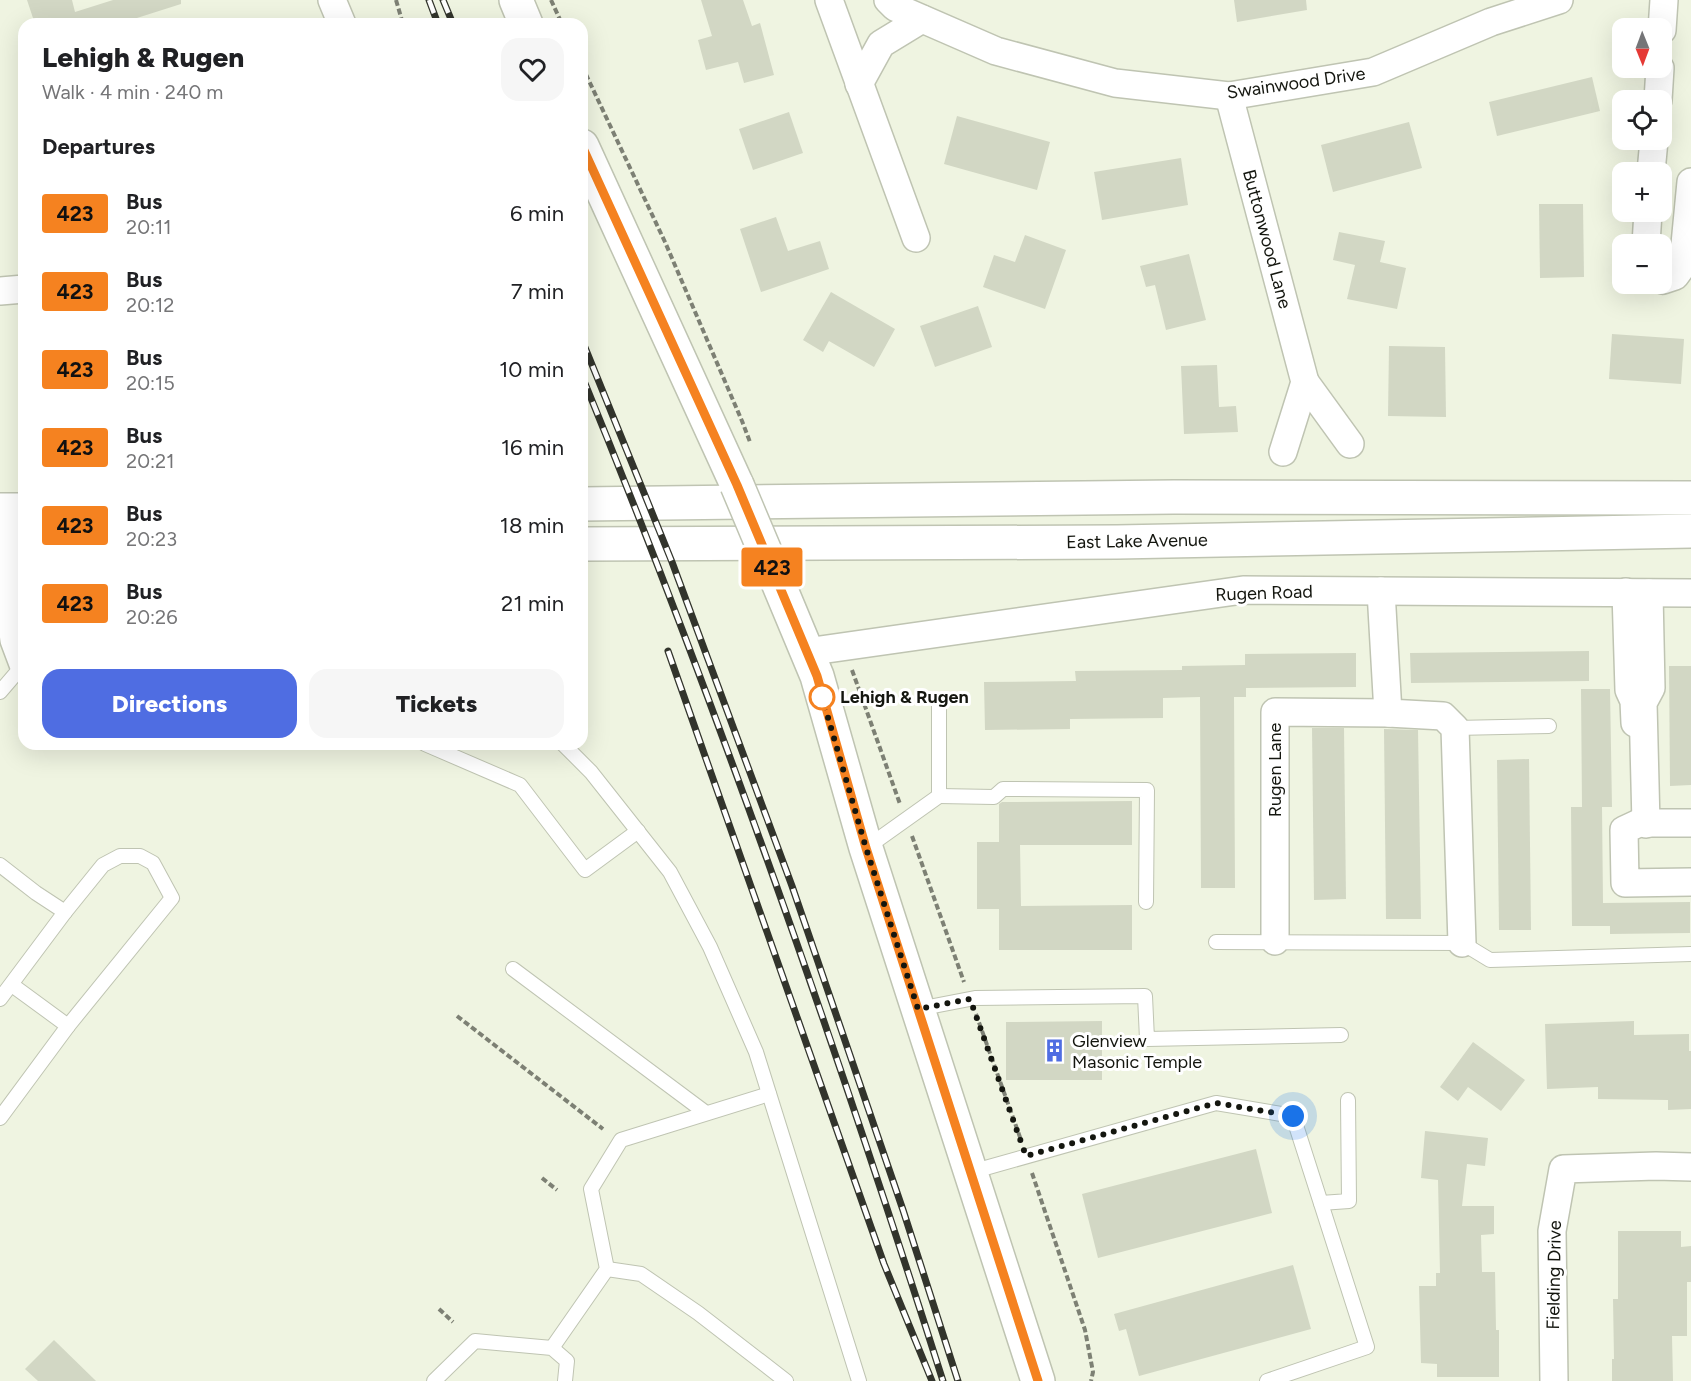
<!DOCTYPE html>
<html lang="en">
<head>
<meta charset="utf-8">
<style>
  body { margin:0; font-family:Figtree,sans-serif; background:#f6f6f6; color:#202124; height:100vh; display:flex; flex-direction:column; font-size:22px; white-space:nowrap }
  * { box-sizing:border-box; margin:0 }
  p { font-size:20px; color:#757577 }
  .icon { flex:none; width:33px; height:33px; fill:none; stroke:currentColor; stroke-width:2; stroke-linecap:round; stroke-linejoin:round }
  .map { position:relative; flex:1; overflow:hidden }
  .panel { position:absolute; left:18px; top:18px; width:570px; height:732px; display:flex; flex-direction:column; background:#fff; border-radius:18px; box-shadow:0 6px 24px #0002 }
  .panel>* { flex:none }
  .badge { padding:0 12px; border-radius:4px; font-size:21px; line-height:39px }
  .needle { width:39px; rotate:179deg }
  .tools { position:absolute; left:1612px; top:18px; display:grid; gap:12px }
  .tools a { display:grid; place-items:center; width:60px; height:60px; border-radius:12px; background:#fff; box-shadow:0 6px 24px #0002; font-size:30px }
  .you { position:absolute; width:30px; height:30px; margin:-15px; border:4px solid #fff; border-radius:50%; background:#1a73e8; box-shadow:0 0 0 9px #1a73e833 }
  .map>.badge { position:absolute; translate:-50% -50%; box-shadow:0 0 0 3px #fff }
  h2 { padding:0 24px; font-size:22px; line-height:54px }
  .round { display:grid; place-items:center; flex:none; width:63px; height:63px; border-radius:18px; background:#f6f6f6 }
  .headline { display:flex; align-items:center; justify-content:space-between; height:102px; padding:0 24px }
  h1 { font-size:28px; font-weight:800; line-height:45px }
  .cta { display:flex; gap:12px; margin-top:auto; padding:12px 24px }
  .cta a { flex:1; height:69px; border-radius:18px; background:#4f6de2; color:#fff; font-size:24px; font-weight:800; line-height:69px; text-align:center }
  .cta a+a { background:#f6f6f6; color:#202124 }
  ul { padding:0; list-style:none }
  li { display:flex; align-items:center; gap:18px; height:78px; padding:0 24px }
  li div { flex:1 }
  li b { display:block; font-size:22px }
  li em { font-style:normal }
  li .badge { min-width:66px; font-weight:700; text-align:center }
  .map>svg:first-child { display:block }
  .building { fill:#d2d7c4 }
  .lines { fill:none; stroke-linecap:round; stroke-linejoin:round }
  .service-casing { stroke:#bfc4b2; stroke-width:16 }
  .minor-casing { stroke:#bfc4b2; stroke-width:30 }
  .tertiary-casing { stroke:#bfc4b2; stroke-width:36 }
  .primary-casing { stroke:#bfc4b2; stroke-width:36 }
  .path { stroke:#7d8074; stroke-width:4; stroke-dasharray:6 3; stroke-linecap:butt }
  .service { stroke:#fff; stroke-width:14 }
  .minor { stroke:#fff; stroke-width:27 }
  .tertiary { stroke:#fff; stroke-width:33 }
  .primary { stroke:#fff; stroke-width:33 }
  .rail-casing { stroke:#32342c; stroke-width:7 }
  .rail { stroke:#fff; stroke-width:4.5; stroke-dasharray:14; stroke-linecap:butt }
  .tertiary-bridge-casing { stroke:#bfc4b2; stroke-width:36; stroke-linecap:butt }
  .tertiary-bridge { stroke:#fff; stroke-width:33 }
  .line-casing { stroke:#fff; stroke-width:14 }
  .line { stroke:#f58220; stroke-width:9 }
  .walk { stroke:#14160f; stroke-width:6; stroke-dasharray:0 10.8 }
  .stop-dot { fill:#fff; stroke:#f58220; stroke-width:3 }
  .labels { text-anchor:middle; stroke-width:6; stroke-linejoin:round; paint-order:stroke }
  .street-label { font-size:18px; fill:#14160f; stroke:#fff }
  .stop-label { font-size:18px; font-weight:bold; fill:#14160f; stroke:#fff; text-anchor:start }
  .poi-label { font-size:18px; fill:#14160f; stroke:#fff; text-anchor:start }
</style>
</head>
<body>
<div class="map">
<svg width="1691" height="1381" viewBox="0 0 1691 1381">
  <rect width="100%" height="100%" fill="#eff4e1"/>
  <!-- building -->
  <g class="building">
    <path d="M27,0H72L75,12L113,0H181V4L118,24H35Z"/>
    <path d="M701,0H743L752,26L760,23L774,75L744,83L738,62L706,70L698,40L712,36Z"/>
    <path d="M1234,0H1306L1307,10L1237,22Z"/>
    <path d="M1592,77L1600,111L1497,136L1489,102Z"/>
    <path d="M789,112L803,153L753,170L739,129Z"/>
    <path d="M957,116L1050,142L1037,190L944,164Z"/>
    <path d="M1409,122L1422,168L1333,192L1321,145Z"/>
    <path d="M1181,158L1188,205L1102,220L1094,172Z"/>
    <path d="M1539,204H1583L1584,277L1540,278Z"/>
    <path d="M776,217L788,251L820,241L829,269L761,292L740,229Z"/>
    <path d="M1339,232L1385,241L1380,262L1406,268L1397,309L1347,299L1355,265L1333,260Z"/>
    <path d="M1025,235L1066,250L1045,309L983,287L994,255L1015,262Z"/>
    <path d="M1189,254L1206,320L1166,330L1155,285L1146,287L1140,266Z"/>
    <path d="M831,292L895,329L874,367L829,341L823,352L803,340Z"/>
    <path d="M978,306L992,347L935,367L920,326Z"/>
    <path d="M1612,334L1684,339L1681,384L1609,379Z"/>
    <path d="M1389,346L1445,347L1446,417L1388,416Z"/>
    <path d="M1217,365L1219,407L1236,406L1238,432L1184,434L1181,366Z"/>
    <path d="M1589,651V681L1411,683L1410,653Z"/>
    <path d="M1356,653V687L1246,688V697H1234L1235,888H1201L1200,697L1163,698V718L1070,719V729L985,730L984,682L1076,681L1075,671L1182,670V666L1245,665V654Z"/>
    <path d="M1669,666H1691V785L1670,786Z"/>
    <path d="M1581,689H1610L1612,807H1602L1603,903L1690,902V933L1610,934V926H1572L1571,807H1582Z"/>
    <path d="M1312,728H1344L1346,899L1314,900Z"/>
    <path d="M1384,729L1418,730L1421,919H1386Z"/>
    <path d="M1529,759L1531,930H1499L1497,760Z"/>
    <path d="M1132,801V845H1020L1021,906L1132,905V950H999V909H977V842H999V804L1002,802Z"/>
    <path d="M1102,1021V1080H1006V1022Z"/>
    <path d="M1634,1021V1035L1689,1034V1051H1691V1109L1668,1110V1100L1598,1099V1087L1547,1089L1545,1024Z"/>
    <path d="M1473,1042L1525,1080L1501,1111L1468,1087L1458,1101L1440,1087Z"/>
    <path d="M1425,1131L1488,1138L1485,1166L1467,1164L1462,1206H1494V1234L1481,1235L1482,1272H1495L1496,1330H1499V1377H1437V1364L1421,1363L1419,1286H1436V1273H1440L1438,1180L1421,1178Z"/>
    <path d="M1256,1149L1272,1213L1098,1258L1082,1194Z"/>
    <path d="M1618,1231H1681V1247L1691,1246V1282H1687V1336H1672L1673,1381H1612V1359H1614L1613,1299H1618Z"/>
    <path d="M1293,1265L1311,1329L1139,1376L1126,1329L1119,1331L1114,1314Z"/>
    <path d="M54,1340L96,1381H38L25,1369Z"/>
  </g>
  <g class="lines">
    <defs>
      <g id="service">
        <path d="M0,692L24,664"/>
        <path d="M1455,728L1549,726"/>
        <path d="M425,744L520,785L585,870L638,831"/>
        <path d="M563,744L591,772L670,872L710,947L756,1052L859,1381"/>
        <path d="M939,796L994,797L1003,789L1147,790L1146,902"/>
        <path d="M866,848L939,796V701"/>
        <path d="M0,865L36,893L65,912L0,999"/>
        <path d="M65,912L103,865L120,856H140L153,863L172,898L68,1026"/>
        <path d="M1216,942L1462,943L1490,960L1691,954"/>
        <path d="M513,969L706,1113"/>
        <path d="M918,1009L975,998L1145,996L1147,1039L1341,1035"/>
        <path d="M0,1118L68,1026L12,985"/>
        <path d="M971,1172L1216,1103L1293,1116L1367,1347L1267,1381"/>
        <path d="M1321,1203L1349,1201L1348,1100"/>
        <path d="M607,1269L641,1274L698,1313L786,1381"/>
        <path d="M552,1348L607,1269L591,1189L621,1140L769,1094"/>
        <path d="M434,1381L475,1341L552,1348L567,1361L565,1381"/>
      </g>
      <g id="minor">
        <path d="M332,0L342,24"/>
        <path d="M829,0L916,238"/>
        <path d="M888,0L895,7L996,51L1115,83L1229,96L1373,72L1491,22L1559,0"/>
        <path d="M1662,30L1664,0"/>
        <path d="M859,84L881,44L922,19"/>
        <path d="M1229,96L1305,382L1283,452"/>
        <path d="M1658,100L1660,68"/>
        <path d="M1651,172L1654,140"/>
        <path d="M1646,244L1648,212"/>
        <path d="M1662,279L1663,280L1675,276L1683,265L1691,182"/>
        <path d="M0,291L24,289"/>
        <path d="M1305,382L1350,444"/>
        <path d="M9,523L11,618L14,640L23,664"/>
        <path d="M1381,591L1388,713L1443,716L1455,728L1462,943"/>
        <path d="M1626,592L1629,690L1634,701L1635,723"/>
        <path d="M806,652L1243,590L1691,593"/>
        <path d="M1691,823H1639L1624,830L1625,883L1691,882"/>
        <path d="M1646,824L1643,703L1651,688L1649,593"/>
        <path d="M1275,941V712L1388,713"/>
        <path d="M1554,1381L1552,1231L1563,1169L1656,1166L1691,1167"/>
      </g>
      <g id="tertiary">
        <path d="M516,0L526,24"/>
        <path d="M582,146L737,485"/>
        <path d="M769,561L817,676L866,848L1038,1381"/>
      </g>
      <g id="primary">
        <path d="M582,504L1174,497L1691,498"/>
        <path d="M0,510H24"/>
        <path d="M0,544H24"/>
        <path d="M582,544L1117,542L1691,531"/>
      </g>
    </defs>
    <!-- service casing -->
    <use href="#service" class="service-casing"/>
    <!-- minor casing -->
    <use href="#minor" class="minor-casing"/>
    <!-- tertiary casing -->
    <use href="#tertiary" class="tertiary-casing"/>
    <!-- primary casing -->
    <use href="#primary" class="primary-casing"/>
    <!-- path -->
    <g class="path">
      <path d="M396,0L403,24"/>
      <path d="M551,0L562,24"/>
      <path d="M582,66L665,242L742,421L750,442"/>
      <path d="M852,670L900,804"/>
      <path d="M912,836L964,982"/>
      <path d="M976,1014L1021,1140"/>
      <path d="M457,1016L603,1129"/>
      <path d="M1032,1173L1085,1330L1093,1372L1091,1381"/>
      <path d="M542,1178L557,1190"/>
      <path d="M439,1309L453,1322"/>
    </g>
    <!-- service -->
    <use href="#service" class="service"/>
    <!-- minor -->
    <use href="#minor" class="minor"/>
    <!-- tertiary -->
    <use href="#tertiary" class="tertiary"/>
    <!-- primary -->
    <use href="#primary" class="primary"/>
    <defs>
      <g id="rail">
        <path d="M429,0L438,24"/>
        <path d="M443,0L453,24"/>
        <path d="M582,340L672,562L792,886L903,1210L958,1381"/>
        <path d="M582,376C717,705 835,1042 943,1381"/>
        <path d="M668,651L884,1264L932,1381"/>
      </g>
    </defs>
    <!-- rail casing -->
    <use href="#rail" class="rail-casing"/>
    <!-- rail -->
    <use href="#rail" class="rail"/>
    <defs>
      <path id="tertiary-bridge" d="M737,485L769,561"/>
    </defs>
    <!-- tertiary-bridge casing -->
    <use href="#tertiary-bridge" class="tertiary-bridge-casing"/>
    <!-- tertiary-bridge -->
    <use href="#tertiary-bridge" class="tertiary-bridge"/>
  </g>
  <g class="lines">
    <defs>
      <path id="line" d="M582,146L737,485L817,676L866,848L1038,1381"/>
    </defs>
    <!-- line casing -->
    <use href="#line" class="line-casing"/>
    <!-- line -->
    <use href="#line" class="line"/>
    <!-- walk -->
    <path class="walk" d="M822,697L866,848L918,1009L970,999L1026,1156L1216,1103L1293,1116"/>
  </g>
  <!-- icons -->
  <defs>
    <symbol id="building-bare" viewBox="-9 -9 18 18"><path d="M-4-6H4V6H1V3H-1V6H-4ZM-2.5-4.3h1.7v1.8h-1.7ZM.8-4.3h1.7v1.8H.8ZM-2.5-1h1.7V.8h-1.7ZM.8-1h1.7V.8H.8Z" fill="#4f6de2" stroke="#fff" stroke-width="2.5" paint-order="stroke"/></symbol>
  </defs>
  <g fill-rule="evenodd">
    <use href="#building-bare" x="1038" y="1034" width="33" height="33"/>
  </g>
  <!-- markers -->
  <circle class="stop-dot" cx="822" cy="697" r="12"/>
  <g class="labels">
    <!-- street labels -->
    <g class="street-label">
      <text transform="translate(1296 83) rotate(-8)" y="6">Swainwood Drive</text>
      <text transform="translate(1267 239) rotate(75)" y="6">Buttonwood Lane</text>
      <text transform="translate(1137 541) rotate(-1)" y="6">East Lake Avenue</text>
      <text transform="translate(1264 593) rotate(-2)" y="6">Rugen Road</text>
      <text transform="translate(1275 770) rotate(-90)" y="6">Rugen Lane</text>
      <text transform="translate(1554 1275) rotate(-89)" y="6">Fielding Drive</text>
    </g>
    <!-- stop labels -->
    <g class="stop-label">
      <text x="840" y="703">Lehigh &amp; Rugen</text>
    </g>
    <!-- poi labels -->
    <g class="poi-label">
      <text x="1072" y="1047">Glenview<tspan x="1072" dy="21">Masonic Temple</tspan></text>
    </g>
  </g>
</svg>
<div class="tools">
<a><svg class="needle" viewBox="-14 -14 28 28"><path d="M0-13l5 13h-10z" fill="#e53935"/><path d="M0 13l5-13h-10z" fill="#757577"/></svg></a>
<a><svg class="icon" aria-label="locate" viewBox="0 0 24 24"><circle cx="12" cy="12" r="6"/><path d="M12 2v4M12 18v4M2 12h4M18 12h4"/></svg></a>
<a>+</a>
<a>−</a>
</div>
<div class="you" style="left:1293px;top:1116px"></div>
<b class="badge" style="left:772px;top:567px;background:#f58220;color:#111">423</b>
<section class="panel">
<div class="headline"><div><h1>Lehigh &amp; Rugen</h1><p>Walk · 4 min · 240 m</p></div><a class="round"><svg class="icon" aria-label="heart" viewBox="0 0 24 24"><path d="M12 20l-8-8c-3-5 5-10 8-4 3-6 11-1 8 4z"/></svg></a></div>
<h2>Departures</h2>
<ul>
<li><span class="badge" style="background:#f58220;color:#111">423</span><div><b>Bus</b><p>20:11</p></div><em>6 min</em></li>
<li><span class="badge" style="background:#f58220;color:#111">423</span><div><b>Bus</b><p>20:12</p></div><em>7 min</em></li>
<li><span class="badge" style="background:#f58220;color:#111">423</span><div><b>Bus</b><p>20:15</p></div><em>10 min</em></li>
<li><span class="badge" style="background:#f58220;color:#111">423</span><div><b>Bus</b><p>20:21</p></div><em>16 min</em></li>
<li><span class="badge" style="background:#f58220;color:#111">423</span><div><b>Bus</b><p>20:23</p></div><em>18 min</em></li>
<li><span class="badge" style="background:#f58220;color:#111">423</span><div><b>Bus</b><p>20:26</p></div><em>21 min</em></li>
</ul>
<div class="cta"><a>Directions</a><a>Tickets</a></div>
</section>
</div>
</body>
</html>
